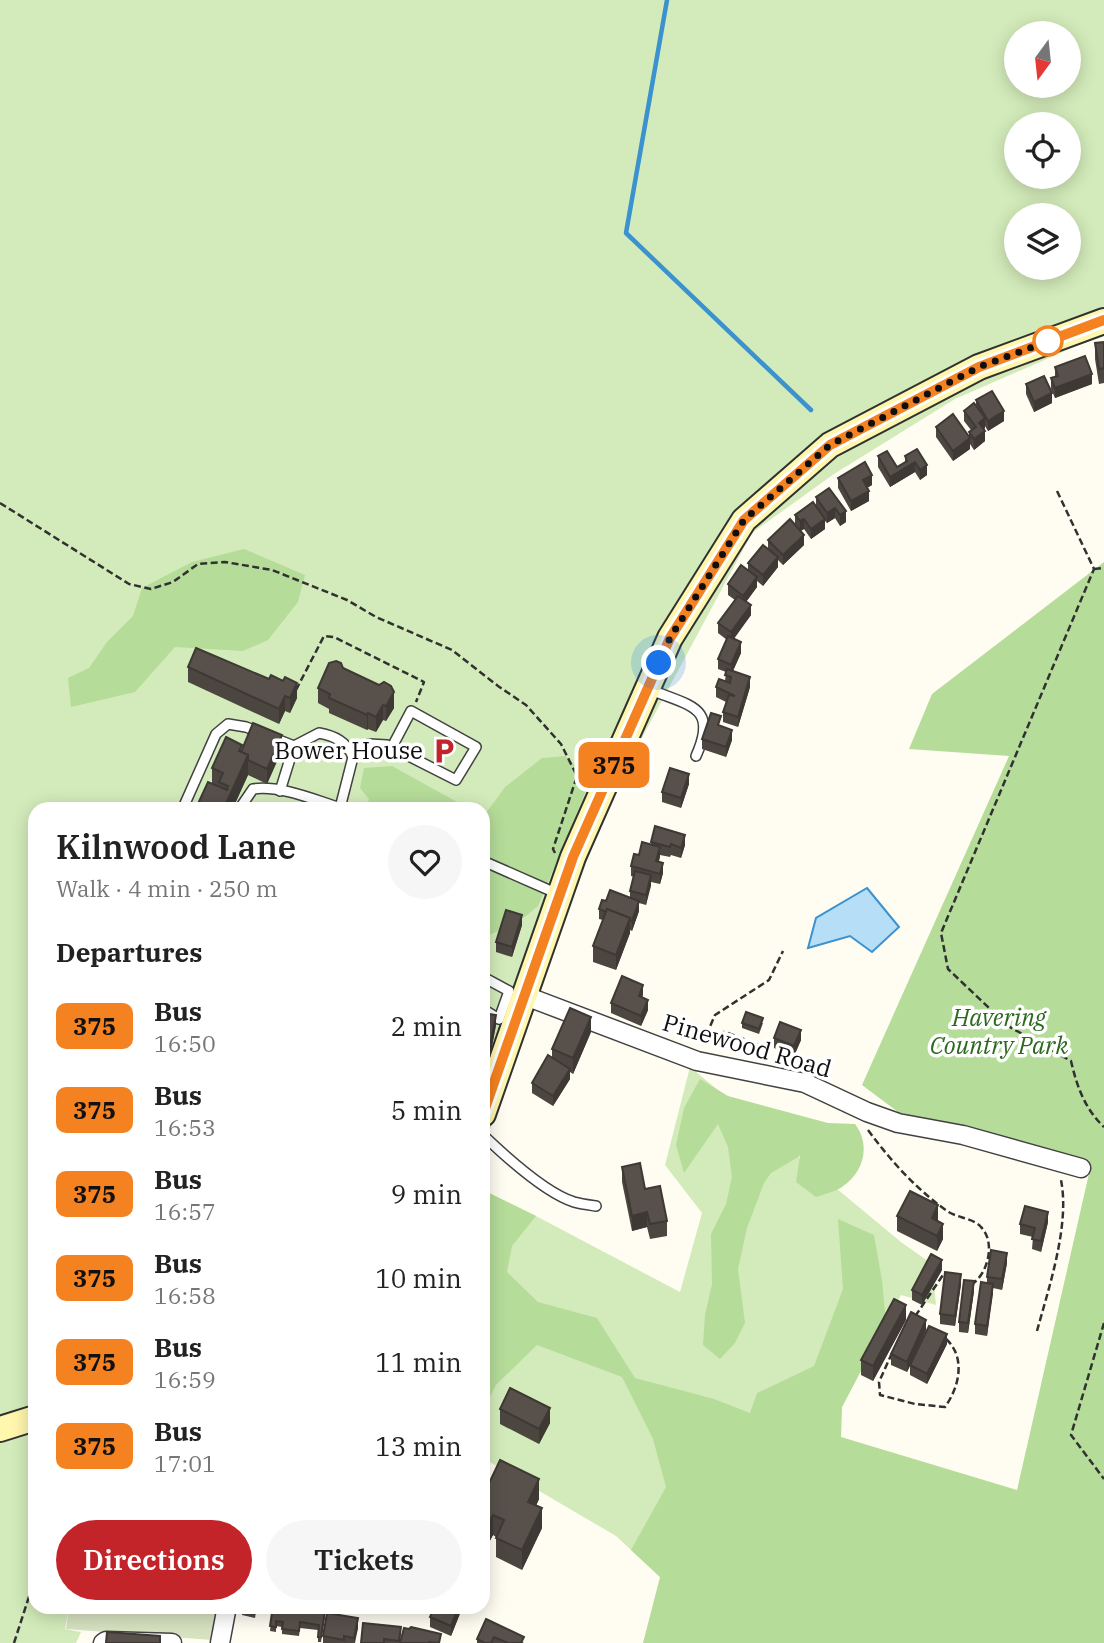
<!DOCTYPE html>
<html lang="en">
<head>
<meta charset="utf-8">
<style>
  body { margin:0; font-family:"IBM Plex Serif",serif; background:#f6f6f6; color:#222; height:100vh; display:flex; flex-direction:column; font-size:26px; white-space:nowrap }
  * { box-sizing:border-box; margin:0 }
  p { font-size:23px; color:#767676 }
  .icon { flex:none; width:38px; height:38px; fill:none; stroke:currentColor; stroke-width:2; stroke-linecap:round; stroke-linejoin:round }
  .map { position:relative; flex:1; overflow:hidden }
  .side { position:absolute; left:28px; top:802px; width:462px; height:812px; display:flex; flex-direction:column; background:#fff; border-radius:21px; box-shadow:0 4px 18px #0003 }
  .side>* { flex:none }
  .badge { padding:0 14px; border-radius:10px; font-size:24px; line-height:46px }
  .needle { width:46px; rotate:195deg }
  .buttons { position:absolute; left:1004px; top:21px; display:grid; gap:14px }
  .buttons a { display:grid; place-items:center; width:77px; height:77px; border-radius:50%; background:#fff; box-shadow:0 4px 18px #0003; font-size:35px }
  .you { position:absolute; width:35px; height:35px; margin:-18px; border:5px solid #fff; border-radius:50%; background:#1a73e8; box-shadow:0 0 0 10px #1a73e833 }
  .map>.badge { position:absolute; translate:-50% -50%; box-shadow:0 0 0 4px #fff }
  h2 { padding:0 28px; font-size:26px; line-height:63px }
  .round { display:grid; place-items:center; flex:none; width:74px; height:74px; border-radius:37px; background:#f6f6f6 }
  .headline { display:flex; align-items:center; justify-content:space-between; height:119px; padding:0 28px }
  h1 { font-size:33px; font-weight:600; line-height:52px }
  .cta { display:flex; gap:14px; margin-top:auto; padding:14px 28px }
  .cta a { flex:1; height:80px; border-radius:42px; background:#c2242a; color:#fff; font-size:28px; font-weight:600; line-height:80px; text-align:center }
  .cta a+a { background:#f6f6f6; color:#222 }
  ul { padding:0; list-style:none }
  li { display:flex; align-items:center; gap:21px; height:84px; padding:0 28px }
  li div { flex:1 }
  li b { display:block; font-size:26px }
  li em { font-style:normal }
  li .badge { min-width:77px; font-weight:700; text-align:center }
  .map>svg:first-child { display:block }
  .green { fill:#d3ebba; fill-rule:evenodd }
  .forest { fill:#b6dc99 }
  .cemetery { fill:#d7e2c1 }
  .water { fill:#b6def7; stroke:#3b92cf; stroke-width:2 }
  .lines { fill:none; stroke-linecap:round; stroke-linejoin:round }
  .stream { stroke:#3b92cf; stroke-width:4.5 }
  .lane-casing { stroke:#424242; stroke-width:12 }
  .street-casing { stroke:#424242; stroke-width:21 }
  .secondary-casing { stroke:#313131; stroke-width:28 }
  .path { stroke:#313131; stroke-width:2.5; stroke-dasharray:7 3.5; stroke-linecap:butt }
  .lane { stroke:#fff; stroke-width:9 }
  .street { stroke:#fff; stroke-width:18 }
  .secondary { stroke:#fff7ad; stroke-width:24 }
  .wall { fill:#4c4640 }
  .shaded-wall { fill:#3e3934 }
  .building { fill:#58514b; stroke:#3e3934; stroke-width:2 }
  .line-casing { stroke:#fff; stroke-width:16 }
  .line { stroke:#f58220; stroke-width:10 }
  .walk { stroke:#0f0f0f; stroke-width:7; stroke-dasharray:0 12.6 }
  .stop-dot { fill:#fff; stroke:#f58220; stroke-width:3.5 }
  .labels { text-anchor:middle; stroke-width:7; stroke-linejoin:round; paint-order:stroke }
  .poi-label { font-size:24px; fill:#0f0f0f; stroke:#fff; text-anchor:end }
  .park-label { font-size:24px; font-style:italic; fill:#2c691e; stroke:#fff }
  .street-label { font-size:24px; fill:#0f0f0f; stroke:#fff }
</style>
</head>
<body>
<div class="map">
<svg width="1104" height="1643" viewBox="0 0 1104 1643">
  <rect width="100%" height="100%" fill="#fffdf2"/>
  <!-- green -->
  <g class="green">
    <path d="M0,0H1104V334L955,399L834,474L752,533L616,786L525,1021L483,1152V808H35V1411L0,1420ZM1017,33H1069V86H1017ZM1017,124H1069V177H1017ZM1017,215H1069V268H1017Z"/>
    <path d="M690,1067L901,1242L932,1264L936,1305L901,1295L842,1407L840,1437L660,1577L616,1536L483,1458V1190L536,1216L680,1292L702,1213L665,1165Z"/>
    <path d="M35,1427V1606L69,1607L65,1629L81,1632L76,1643H0V1436Z"/>
  </g>
  <!-- forest -->
  <g class="forest">
    <path d="M244,549L305,575L298,602L268,640L243,651L175,647L135,692L71,707L68,678L89,668L107,642L133,616L142,588L192,562Z"/>
    <path d="M1104,562V1643H643L660,1577L631,1550L666,1487L653,1439L622,1377L537,1345L496,1385L483,1410V1190L536,1216L512,1246L507,1272L538,1302L597,1318L635,1378L714,1399L750,1413L757,1393L814,1366L843,1289L838,1219L874,1235L882,1280L886,1323L842,1407L841,1437L1017,1490L1090,1169L898,1112L862,1085L1009,756L909,749L932,694Z"/>
    <path d="M565,756L591,779L538,906L521,920L483,938V813H486L505,787L542,758Z"/>
    <path d="M392,766L459,803L466,808H366L369,799L360,788L364,768Z"/>
    <path d="M700,1079L728,1096L828,1123L855,1124C871,1145 864,1172 842,1187C835,1192 824,1194 816,1197L796,1182L800,1156L771,1173L764,1183L747,1228L738,1269L745,1323L735,1343L720,1359L703,1345L705,1315L712,1284L711,1234L726,1204L732,1177L728,1147L718,1124L684,1173L676,1145L684,1108Z"/>
  </g>
  <!-- cemetery -->
  <path class="cemetery" d="M69,1607H219L212,1640L66,1629Z"/>
  <!-- water -->
  <path class="water" d="M867,888L899,927L872,952L850,936L808,948L816,918Z"/>
  <g class="lines">
    <!-- stream -->
    <path class="stream" d="M667,0L626,233L811,410"/>
    <defs>
      <g id="lane">
        <path d="M649,689C688,706 719,705 696,756"/>
        <path d="M294,746L319,733C335,736 347,742 353,757"/>
        <path d="M183,808L216,734L228,724L246,727L294,746L280,791"/>
        <path d="M240,808L253,789C281,785 314,800 341,808"/>
        <path d="M340,808L353,757L369,744L387,745L456,780L476,747L411,711L392,747"/>
        <path d="M483,861L558,894"/>
        <path d="M483,977L509,991L499,1019"/>
        <path d="M483,1009L499,1019"/>
        <path d="M483,1135C505,1156 545,1193 574,1202C581,1204 589,1205 596,1206"/>
      </g>
      <g id="street">
        <path d="M523,995L697,1061L805,1083L867,1112L898,1123L963,1135L1081,1168"/>
        <path d="M103,1643L106,1641L172,1643"/>
        <path d="M220,1643L227,1606"/>
      </g>
      <g id="secondary">
        <path d="M483,1114L573,857L670,638L744,520L830,445L979,367L1104,321"/>
        <path d="M0,1429L35,1418"/>
      </g>
    </defs>
    <!-- lane casing -->
    <use href="#lane" class="lane-casing"/>
    <!-- street casing -->
    <use href="#street" class="street-casing"/>
    <!-- secondary casing -->
    <use href="#secondary" class="secondary-casing"/>
    <!-- path -->
    <g class="path">
      <path d="M1057,491L1094,569L941,933L948,969L1008,1026L1071,1061C1077,1087 1085,1109 1104,1127"/>
      <path d="M0,503L129,584L151,589L173,582L198,564L225,562L272,570L347,600L376,617L452,650L498,686L526,705L561,744L577,776L553,849L555,853"/>
      <path d="M1094,569L1104,568"/>
      <path d="M296,690L324,636L334,637L424,682L416,702"/>
      <path d="M707,1034L725,1032L760,1045"/>
      <path d="M702,1045L715,1015L769,980L783,951"/>
      <path d="M868,1130C891,1161 915,1188 947,1211C957,1218 973,1218 981,1227C996,1242 988,1274 972,1284"/>
      <path d="M917,1316L916,1315L943,1275L945,1276"/>
      <path d="M1104,1323L1071,1435L1104,1479"/>
      <path d="M1037,1331C1049,1287 1070,1225 1061,1180"/>
      <path d="M892,1353L879,1382L880,1395L915,1404L945,1407C960,1386 966,1356 945,1338"/>
      <path d="M14,1643L35,1578"/>
    </g>
    <!-- lane -->
    <use href="#lane" class="lane"/>
    <!-- street -->
    <use href="#street" class="street"/>
    <!-- secondary -->
    <use href="#secondary" class="secondary"/>
  </g>
  <!-- wall -->
  <g class="wall">
    <path d="M1104,342V383L1099,384L1095,359V343Z"/>
    <path d="M1055,367L1092,384L1055,398L1051,389V378L1055,377Z"/>
    <path d="M1026,384L1052,403L1034,412L1026,394Z"/>
    <path d="M976,400L1004,421L988,431L985,426V428L984,429L985,441L974,450L970,444V449L953,461L936,437V427L969,436V432L971,430L964,421V411L976,406Z"/>
    <path d="M917,449L927,475L920,480L915,472L890,487L878,467V456L897,467L905,462V456Z"/>
    <path d="M838,478L872,485L867,488L869,501L851,511L838,488Z"/>
    <path d="M829,488L846,522L840,526L835,518L827,523L825,521V529L811,539L804,529L801,531L804,545L783,565L778,560V567L763,586L757,581V587L746,602L751,615L733,639L741,653L733,671L750,687L738,727L723,722V712L726,702L716,697V687L725,681L726,672L718,669V659L727,640L718,633V623L735,600L728,595V584L748,570V563L768,549V540L795,525V515L816,506V497Z"/>
    <path d="M188,667L269,679L283,681L297,698L290,713L285,711L279,724L188,682Z"/>
    <path d="M343,668L394,708L386,721L383,720L376,732L368,729L367,730L329,713V709L318,703V688Z"/>
    <path d="M721,726L732,740L726,757L702,749V739Z"/>
    <path d="M242,749L282,750L267,784L248,775L233,808H196L212,784V768Z"/>
    <path d="M689,784L681,808L662,802V792Z"/>
    <path d="M651,842L685,845L681,858L671,855L670,857L660,855L659,861L663,873L660,884L651,882L646,905L639,903V911L632,931L630,930V933L616,970L593,962V946L603,920L599,919V909L606,901L630,897V891L634,877L631,876V866L639,855L651,844Z"/>
    <path d="M522,925L512,957L496,952V942Z"/>
    <path d="M643,995L642,997L648,1010L641,1026L611,1013V1003Z"/>
    <path d="M483,1013L496,1025L488,1068L483,1067Z"/>
    <path d="M742,1023H763L759,1034L742,1028Z"/>
    <path d="M591,1032L573,1074L570,1072V1079L553,1106L532,1093V1083L552,1057V1049Z"/>
    <path d="M774,1038L801,1040L794,1056L774,1048Z"/>
    <path d="M622,1167L645,1189L667,1221V1236L650,1239L647,1227L632,1231L622,1182Z"/>
    <path d="M897,1216L938,1220L943,1239L937,1251L897,1231Z"/>
    <path d="M1048,1222L1041,1252L1032,1249L1033,1237L1020,1234V1224Z"/>
    <path d="M1007,1263L1002,1290L993,1288L987,1336L975,1334V1324L987,1283V1277Z"/>
    <path d="M942,1270L922,1305L912,1300V1290Z"/>
    <path d="M961,1284L955,1326L940,1324V1314Z"/>
    <path d="M974,1291L968,1333L959,1332V1322Z"/>
    <path d="M906,1320L873,1381L861,1375V1360Z"/>
    <path d="M926,1330L915,1354L947,1344L927,1384L910,1375V1366L907,1372L891,1365V1354Z"/>
    <path d="M500,1409L550,1423L539,1444L500,1424Z"/>
    <path d="M483,1496L539,1499L536,1506L542,1528L522,1570L496,1557V1537L493,1535L487,1546L483,1544Z"/>
    <path d="M242,1606H257L255,1618L242,1615Z"/>
    <path d="M273,1606L305,1607L316,1606V1609L325,1616L321,1642H318V1630L300,1628L299,1636L282,1634V1627L276,1626V1632L270,1631Z"/>
    <path d="M427,1606H463L451,1636L430,1627V1617L432,1613L427,1611Z"/>
    <path d="M486,1619L524,1643H477V1639Z"/>
    <path d="M358,1628L355,1643H323V1636Z"/>
    <path d="M401,1632L400,1643H361Z"/>
  </g>
  <!-- shaded-wall -->
  <g class="shaded-wall">
    <path d="M1092,374V384L1055,398V388Z"/>
    <path d="M1052,393V403L1034,412V402Z"/>
    <path d="M1004,411V421L988,431V421Z"/>
    <path d="M985,418V428L979,433V423Z"/>
    <path d="M985,431V441L974,450V439Z"/>
    <path d="M970,438V449L953,461V451Z"/>
    <path d="M915,462V472L890,487V477Z"/>
    <path d="M927,465V475L920,480V470Z"/>
    <path d="M872,475V485L863,490V480Z"/>
    <path d="M869,491V501L851,511V501Z"/>
    <path d="M835,508V518L827,523V513Z"/>
    <path d="M846,511V522L840,526V515Z"/>
    <path d="M804,519V529L800,531V521Z"/>
    <path d="M825,519V529L811,539V529Z"/>
    <path d="M804,535V545L783,565V555Z"/>
    <path d="M778,557V567L763,586V575Z"/>
    <path d="M757,577V587L743,606V596Z"/>
    <path d="M751,605V615L731,643V632Z"/>
    <path d="M741,642V653L731,675V665Z"/>
    <path d="M750,677V687L738,727V717Z"/>
    <path d="M297,683V698L290,713V698Z"/>
    <path d="M394,692V708L386,721V706Z"/>
    <path d="M285,696V711L279,724V709Z"/>
    <path d="M383,705V720L376,732V717Z"/>
    <path d="M368,713V729L367,730V715Z"/>
    <path d="M732,730V740L726,757V747Z"/>
    <path d="M282,735V750L267,784V769Z"/>
    <path d="M248,755V775L233,808H224Z"/>
    <path d="M689,774V784L681,808V798Z"/>
    <path d="M685,835V845L681,858V848Z"/>
    <path d="M660,847V857L656,871V861Z"/>
    <path d="M663,863V873L660,884V874Z"/>
    <path d="M651,875V886L646,905V895Z"/>
    <path d="M639,901V911L632,931V921Z"/>
    <path d="M522,915V925L512,957V947Z"/>
    <path d="M630,918V933L616,970V955Z"/>
    <path d="M643,985V995L639,1006V996Z"/>
    <path d="M648,1000V1010L641,1026V1016Z"/>
    <path d="M496,1015V1025L488,1068V1058Z"/>
    <path d="M591,1017V1032L573,1074V1058Z"/>
    <path d="M801,1030V1040L794,1056V1046Z"/>
    <path d="M570,1069V1079L553,1106V1096Z"/>
    <path d="M938,1205V1220L932,1233V1218Z"/>
    <path d="M647,1212V1227L632,1231V1216Z"/>
    <path d="M1048,1212V1222L1041,1252V1241Z"/>
    <path d="M943,1224V1239L937,1251V1236Z"/>
    <path d="M1007,1253V1263L1002,1290V1279Z"/>
    <path d="M942,1260V1270L922,1305V1295Z"/>
    <path d="M961,1274V1284L955,1326V1316Z"/>
    <path d="M974,1281V1291L968,1333V1323Z"/>
    <path d="M993,1284V1294L987,1336V1326Z"/>
    <path d="M906,1305V1320L873,1381V1366Z"/>
    <path d="M926,1320V1330L907,1372V1362Z"/>
    <path d="M947,1334V1344L927,1384V1374Z"/>
    <path d="M550,1408V1423L539,1444V1429Z"/>
    <path d="M539,1479V1499L528,1522V1502Z"/>
    <path d="M542,1508V1528L522,1570V1550Z"/>
    <path d="M493,1515V1535L487,1546V1526Z"/>
    <path d="M458,1606H463L451,1636V1626Z"/>
    <path d="M358,1618V1628L354,1643V1638Z"/>
  </g>
  <!-- building -->
  <g class="building">
    <path d="M1104,342V368L1099,369L1095,343Z"/>
    <path d="M1085,356L1092,374L1055,388L1051,378L1058,376L1055,367Z"/>
    <path d="M1044,376L1052,393L1034,402L1026,384Z"/>
    <path d="M992,391L1004,411L988,421L976,400Z"/>
    <path d="M974,403L985,418L979,423L985,431L974,439L969,432L976,427L964,411Z"/>
    <path d="M953,414L970,438L953,451L936,427Z"/>
    <path d="M917,449L927,465L920,470L915,462L890,477L878,456L887,451L897,467L907,461L905,456Z"/>
    <path d="M865,462L872,475L863,480L869,491L851,501L838,478Z"/>
    <path d="M829,488L846,511L840,515L835,508L827,513L816,497Z"/>
    <path d="M813,502L825,519L811,529L804,519L800,521L795,515Z"/>
    <path d="M790,519L804,535L783,555L768,540Z"/>
    <path d="M763,545L778,557L763,575L748,563Z"/>
    <path d="M741,565L757,577L743,596L728,584Z"/>
    <path d="M738,596L751,605L731,632L718,623Z"/>
    <path d="M728,636L741,642L731,665L718,659Z"/>
    <path d="M196,648L269,679L271,675L283,681L285,677L297,683L290,698L285,696L279,709L188,667Z"/>
    <path d="M336,661L341,663L343,668L379,685L384,682L391,686L394,692L386,706L383,705L376,717L368,713L367,715L329,698L330,694L318,688L329,663Z"/>
    <path d="M727,669L750,677L738,717L723,712L729,695L735,696L716,687L719,679L730,683L731,677L725,675Z"/>
    <path d="M711,713L721,716L718,725L732,730L726,747L702,739Z"/>
    <path d="M253,723L282,735L267,769L248,760V755L241,752Z"/>
    <path d="M226,737L242,745L239,751L248,755L224,808H196L208,782L227,790L228,786L219,782L223,773L212,768Z"/>
    <path d="M670,768L689,774L681,798L662,792Z"/>
    <path d="M133,804L143,808H131Z"/>
    <path d="M655,826L685,835L681,848L671,844L670,847L651,842Z"/>
    <path d="M642,842L660,847L656,861L663,863L660,874L631,866L634,854L639,855Z"/>
    <path d="M635,871L651,875L646,895L630,891Z"/>
    <path d="M610,890L639,901L632,921L629,920L630,918L607,909L606,912L599,909L602,900L606,901Z"/>
    <path d="M607,909L630,918L616,955L593,946Z"/>
    <path d="M506,910L522,915L512,947L496,942Z"/>
    <path d="M622,976L643,985L639,996L648,1000L641,1016L611,1003Z"/>
    <path d="M570,1008L591,1017L573,1058L552,1049Z"/>
    <path d="M746,1012L763,1018L759,1029L742,1023Z"/>
    <path d="M483,1013L496,1015L488,1058L483,1057Z"/>
    <path d="M780,1022L801,1030L794,1046L774,1038Z"/>
    <path d="M548,1055L570,1069L553,1096L532,1083Z"/>
    <path d="M640,1163L645,1189L660,1186L667,1221L650,1224L647,1212L632,1216L622,1167Z"/>
    <path d="M910,1191L938,1205L932,1218L943,1224L937,1236L897,1216Z"/>
    <path d="M1025,1206L1048,1212L1041,1241L1032,1239L1035,1228L1020,1224Z"/>
    <path d="M991,1250L1007,1253L1002,1279L987,1277Z"/>
    <path d="M931,1254L942,1260L922,1295L912,1290Z"/>
    <path d="M945,1272L961,1274L955,1316L940,1314Z"/>
    <path d="M964,1280L974,1281L968,1323L959,1322Z"/>
    <path d="M981,1282L993,1284L987,1326L975,1324Z"/>
    <path d="M894,1299L906,1305L873,1366L861,1360Z"/>
    <path d="M911,1312L926,1320L907,1362L891,1354Z"/>
    <path d="M929,1326L947,1334L927,1374L910,1365Z"/>
    <path d="M510,1388L550,1408L539,1429L500,1409Z"/>
    <path d="M500,1460L539,1479L528,1502L542,1508L522,1550L496,1538L504,1520L493,1515L487,1526L483,1524V1496Z"/>
    <path d="M273,1606L305,1607V1606H315V1609L325,1611L321,1637H318L319,1625L300,1622L299,1631L282,1629L283,1622L276,1621V1627L270,1626Z"/>
    <path d="M435,1606H455L458,1608L451,1626L430,1617Z"/>
    <path d="M327,1613L358,1618L354,1638L344,1636V1640L323,1636Z"/>
    <path d="M486,1619L524,1637L521,1643H508L494,1637L491,1643H485L477,1639Z"/>
    <path d="M363,1623L401,1627L399,1641L384,1639V1643H361Z"/>
    <path d="M411,1627L441,1634L439,1643L429,1642V1643H400L404,1628L409,1629Z"/>
    <path d="M107,1632L160,1636V1643H106Z"/>
  </g>
  <g class="lines">
    <defs>
      <path id="line" d="M483,1114L573,857L670,638L744,520L830,445L979,367L1104,320"/>
    </defs>
    <!-- line casing -->
    <use href="#line" class="line-casing"/>
    <!-- line -->
    <use href="#line" class="line"/>
    <!-- walk -->
    <path class="walk" d="M659,663L670,638L744,520L830,445L979,367L1054,339L1048,341"/>
  </g>
  <!-- icons -->
  <defs>
    <symbol id="parking-bare" viewBox="-9 -9 18 18"><path d="M-3.5-5.5H1a3.5 3.5 0 0 1 0 7H-1V5.5H-3.5ZM-1-3.4V-.6H.8a1.4 1.4 0 0 0 0-2.8Z" fill="#c2242a" stroke="#fff" stroke-width="2.5" paint-order="stroke"/></symbol>
  </defs>
  <g fill-rule="evenodd">
    <use href="#parking-bare" x="425" y="732" width="38" height="38"/>
  </g>
  <!-- markers -->
  <circle class="stop-dot" cx="1048" cy="341" r="14"/>
  <g class="labels">
    <!-- poi labels -->
    <g class="poi-label">
      <text x="423" y="759">Bower House</text>
    </g>
    <!-- park labels -->
    <g class="park-label">
      <text x="999" y="1026">Havering<tspan x="999" dy="28">Country Park</tspan></text>
    </g>
    <!-- street labels -->
    <g class="street-label">
      <text transform="translate(747 1046) rotate(16)" y="8">Pinewood Road</text>
    </g>
  </g>
</svg>
<div class="buttons">
<a><svg class="needle" viewBox="-14 -14 28 28"><path d="M0-13l5 13h-10z" fill="#e53935"/><path d="M0 13l5-13h-10z" fill="#767676"/></svg></a>
<a><svg class="icon" aria-label="locate" viewBox="0 0 24 24"><circle cx="12" cy="12" r="6"/><path d="M12 2v4M12 18v4M2 12h4M18 12h4"/></svg></a>
<a><svg class="icon" aria-label="layers" viewBox="0 0 24 24"><path d="M12 4l9 5-9 5-9-5zM3 14l9 5 9-5"/></svg></a>
</div>
<div class="you" style="left:659px;top:663px"></div>
<b class="badge" style="left:614px;top:765px;background:#f58220;color:#111">375</b>
<section class="side">
<div class="headline"><div><h1>Kilnwood Lane</h1><p>Walk · 4 min · 250 m</p></div><a class="round"><svg class="icon" aria-label="heart" viewBox="0 0 24 24"><path d="M12 20l-8-8c-3-5 5-10 8-4 3-6 11-1 8 4z"/></svg></a></div>
<h2>Departures</h2>
<ul>
<li><span class="badge" style="background:#f58220;color:#111">375</span><div><b>Bus</b><p>16:50</p></div><em>2 min</em></li>
<li><span class="badge" style="background:#f58220;color:#111">375</span><div><b>Bus</b><p>16:53</p></div><em>5 min</em></li>
<li><span class="badge" style="background:#f58220;color:#111">375</span><div><b>Bus</b><p>16:57</p></div><em>9 min</em></li>
<li><span class="badge" style="background:#f58220;color:#111">375</span><div><b>Bus</b><p>16:58</p></div><em>10 min</em></li>
<li><span class="badge" style="background:#f58220;color:#111">375</span><div><b>Bus</b><p>16:59</p></div><em>11 min</em></li>
<li><span class="badge" style="background:#f58220;color:#111">375</span><div><b>Bus</b><p>17:01</p></div><em>13 min</em></li>
</ul>
<div class="cta"><a>Directions</a><a>Tickets</a></div>
</section>
</div>
</body>
</html>
